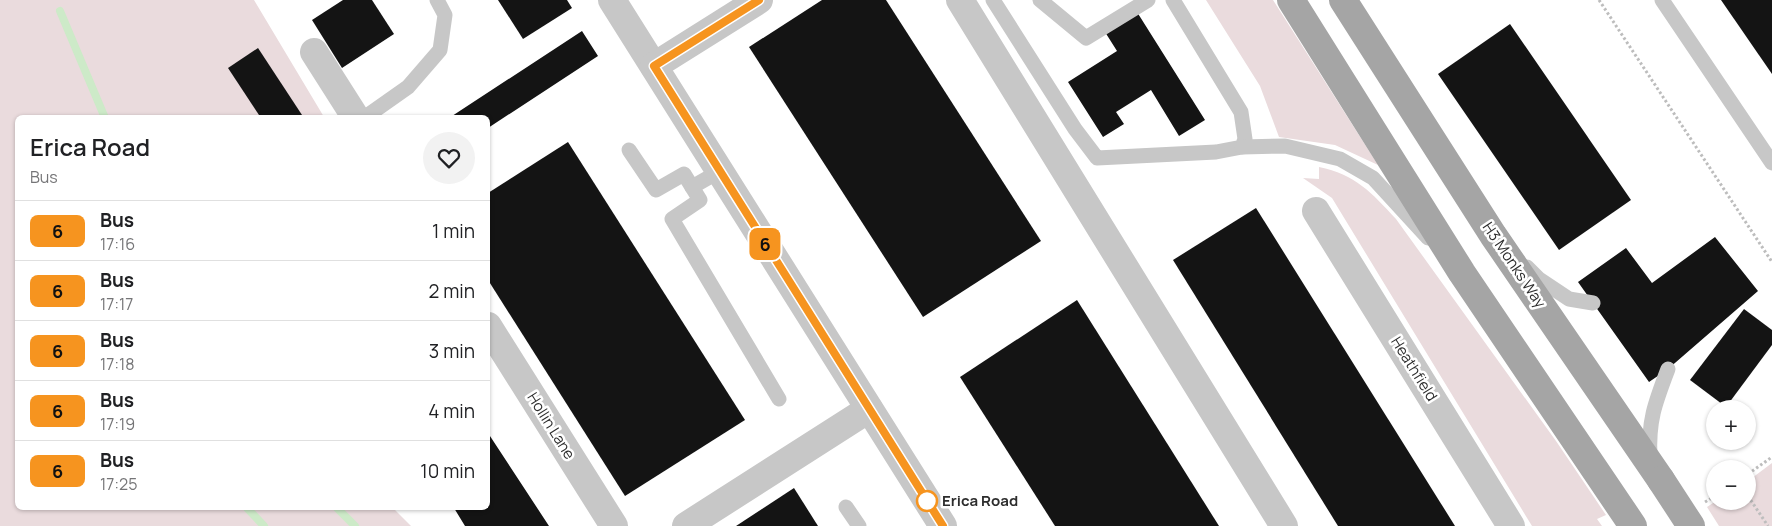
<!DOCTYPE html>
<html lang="en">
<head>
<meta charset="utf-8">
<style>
  body { margin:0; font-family:Manrope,sans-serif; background:#f2f2f2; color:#202124; height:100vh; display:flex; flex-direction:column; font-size:19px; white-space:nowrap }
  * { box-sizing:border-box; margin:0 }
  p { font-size:16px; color:#757577 }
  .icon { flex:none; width:28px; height:28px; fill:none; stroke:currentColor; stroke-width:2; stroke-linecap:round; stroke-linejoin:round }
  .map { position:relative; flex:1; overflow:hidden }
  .panel { position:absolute; left:15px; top:115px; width:475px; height:395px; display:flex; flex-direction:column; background:#fff; border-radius:8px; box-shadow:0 1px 4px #0004 }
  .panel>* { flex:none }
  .badge { padding:0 10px; border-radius:8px; font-size:18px; line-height:32px }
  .buttons { position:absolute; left:1706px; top:400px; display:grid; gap:10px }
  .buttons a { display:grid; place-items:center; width:50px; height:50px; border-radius:50%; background:#fff; box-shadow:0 1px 4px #0004; font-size:25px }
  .map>.badge { position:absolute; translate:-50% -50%; box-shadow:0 0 0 2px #fff }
  .round { display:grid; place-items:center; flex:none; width:52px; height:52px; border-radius:26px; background:#f2f2f2 }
  .headline { display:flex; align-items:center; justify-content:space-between; height:85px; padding:0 15px }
  h1 { font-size:24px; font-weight:600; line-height:38px }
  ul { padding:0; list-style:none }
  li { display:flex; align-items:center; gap:15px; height:60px; padding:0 15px; border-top:1px solid #e0e0e0 }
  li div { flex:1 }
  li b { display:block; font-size:19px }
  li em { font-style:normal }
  li .badge { min-width:55px; font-weight:700; text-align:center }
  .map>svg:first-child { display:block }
  .green { fill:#eadbdd }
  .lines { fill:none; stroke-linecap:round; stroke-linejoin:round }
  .stream { stroke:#cdeac8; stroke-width:8 }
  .building { fill:#141414 }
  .path { stroke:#bdbdbd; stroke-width:3; stroke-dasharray:2.5 2.5; stroke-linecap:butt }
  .service { stroke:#c7c7c7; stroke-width:15 }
  .minor { stroke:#c7c7c7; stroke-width:28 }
  .primary { stroke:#a5a5a5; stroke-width:28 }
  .primary-bridge { stroke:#a5a5a5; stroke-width:28 }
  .line-casing { stroke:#fff; stroke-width:11 }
  .line { stroke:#f6941f; stroke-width:8 }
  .stop-dot { fill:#fff; stroke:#f6941f; stroke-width:2.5 }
  .labels { text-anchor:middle; stroke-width:5; stroke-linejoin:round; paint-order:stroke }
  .street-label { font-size:15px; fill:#2d2d2d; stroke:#fff }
  .stop-label { font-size:15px; font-weight:bold; fill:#2d2d2d; stroke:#fff; text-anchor:start }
</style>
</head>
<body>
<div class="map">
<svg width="1772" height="526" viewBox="0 0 1772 526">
  <rect width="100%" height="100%" fill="#fff"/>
  <!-- green -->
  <g class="green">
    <path d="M0,0H254L324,117L18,118V508H393L411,526H0Z"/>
    <path d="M1206,0H1273L1378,165L1335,145L1279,137L1260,86Z"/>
    <path d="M1319,167C1355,174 1372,193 1396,219L1556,441L1606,515L1597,519L1602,526H1532L1332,198L1303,178L1319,179Z"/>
    <path d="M1772,463V526H1719L1707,507L1716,501H1748V481Z"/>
  </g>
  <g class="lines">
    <!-- stream -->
    <g class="stream">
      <path d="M60,11L105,118"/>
      <path d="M247,508L264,526"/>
      <path d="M337,508L355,526"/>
    </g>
  </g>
  <!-- building -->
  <g class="building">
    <path d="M343,0H372L394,34L342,68L312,20Z"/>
    <path d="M498,0H567L572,8L523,39Z"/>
    <path d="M822,0H886L1041,241L923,317L749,47Z"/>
    <path d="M1721,0H1772V74Z"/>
    <path d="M1137,12L1205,120L1179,136L1151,90L1116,112L1124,124L1103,137L1068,82L1117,51L1105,32Z"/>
    <path d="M1510,24L1631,200L1559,250L1438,74Z"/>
    <path d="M582,31L598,56L488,128V118H449Z"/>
    <path d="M258,48L304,118H261L228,68Z"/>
    <path d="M568,142L745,420L625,496L488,280V193Z"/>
    <path d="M1256,208L1455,526H1338L1173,260Z"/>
    <path d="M1715,237L1758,291L1668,369L1649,382L1578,282L1626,248L1652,283Z"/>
    <path d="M1077,300L1219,526H1055L960,377Z"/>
    <path d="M1744,309L1772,330V345L1726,407L1690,380Z"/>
    <path d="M488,433L549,526H465L454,508H488Z"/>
    <path d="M794,488L818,526H736Z"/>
  </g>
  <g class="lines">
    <!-- path -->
    <g class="path">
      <path d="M1599,0L1772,262"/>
      <path d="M1748,474L1772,457"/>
      <path d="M1748,496L1768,526"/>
      <path d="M1705,502L1715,496"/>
    </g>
    <!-- service -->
    <g class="service">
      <path d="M993,0L1075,129L1097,158L1216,152L1242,147L1245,139L1241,112L1173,0"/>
      <path d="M1040,0L1086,38L1148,0"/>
      <path d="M1662,0L1772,163"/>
      <path d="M364,118L408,87L440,50L445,15L437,0"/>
      <path d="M1242,147L1285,146L1340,159L1373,178L1428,238"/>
      <path d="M629,150L656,190L684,174L692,187"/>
      <path d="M720,171L692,187L700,200L672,219L779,399"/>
      <path d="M1527,267L1539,279L1569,299L1593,303"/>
      <path d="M1650,457C1648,421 1655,403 1668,369"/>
      <path d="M846,507L859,526"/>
    </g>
    <!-- minor -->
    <g class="minor">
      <path d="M612,0L943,526"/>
      <path d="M960,0L1284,526"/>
      <path d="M314,52L356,118"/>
      <path d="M654,66L759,0"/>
      <path d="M1316,211L1511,526"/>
      <path d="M488,326L614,526"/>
      <path d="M686,526L869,409"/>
    </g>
    <!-- primary -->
    <g class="primary">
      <path d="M1291,0L1462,273L1633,526"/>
      <path d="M1343,0L1493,235L1661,480"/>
    </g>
    <!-- primary-bridge -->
    <path class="primary-bridge" d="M1661,480L1691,526"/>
  </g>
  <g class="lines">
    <defs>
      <path id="line" d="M759,0L654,66L943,526"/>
    </defs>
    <!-- line casing -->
    <use href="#line" class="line-casing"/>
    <!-- line -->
    <use href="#line" class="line"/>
  </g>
  <!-- markers -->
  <circle class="stop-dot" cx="927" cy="501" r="10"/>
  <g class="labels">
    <!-- street labels -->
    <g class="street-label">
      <text transform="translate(1514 265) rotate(56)" y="5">H3 Monks Way</text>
      <text transform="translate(1414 369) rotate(58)" y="5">Heathfield</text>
      <text transform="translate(551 426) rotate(58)" y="5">Hollin Lane</text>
    </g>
    <!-- stop labels -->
    <g class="stop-label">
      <text x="942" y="506">Erica Road</text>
    </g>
  </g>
</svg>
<div class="buttons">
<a>+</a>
<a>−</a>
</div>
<b class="badge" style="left:765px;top:244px;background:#f6941f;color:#111">6</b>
<section class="panel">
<div class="headline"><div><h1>Erica Road</h1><p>Bus</p></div><a class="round"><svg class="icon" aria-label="heart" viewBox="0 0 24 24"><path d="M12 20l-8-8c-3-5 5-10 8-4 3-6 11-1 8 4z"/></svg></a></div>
<ul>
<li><span class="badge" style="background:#f6941f;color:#111">6</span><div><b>Bus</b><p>17:16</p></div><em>1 min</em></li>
<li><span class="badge" style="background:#f6941f;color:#111">6</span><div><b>Bus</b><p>17:17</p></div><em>2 min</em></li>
<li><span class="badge" style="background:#f6941f;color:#111">6</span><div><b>Bus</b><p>17:18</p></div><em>3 min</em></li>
<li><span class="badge" style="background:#f6941f;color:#111">6</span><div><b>Bus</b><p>17:19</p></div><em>4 min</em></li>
<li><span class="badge" style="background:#f6941f;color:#111">6</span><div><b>Bus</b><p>17:25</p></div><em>10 min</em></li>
</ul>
</section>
</div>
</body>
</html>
